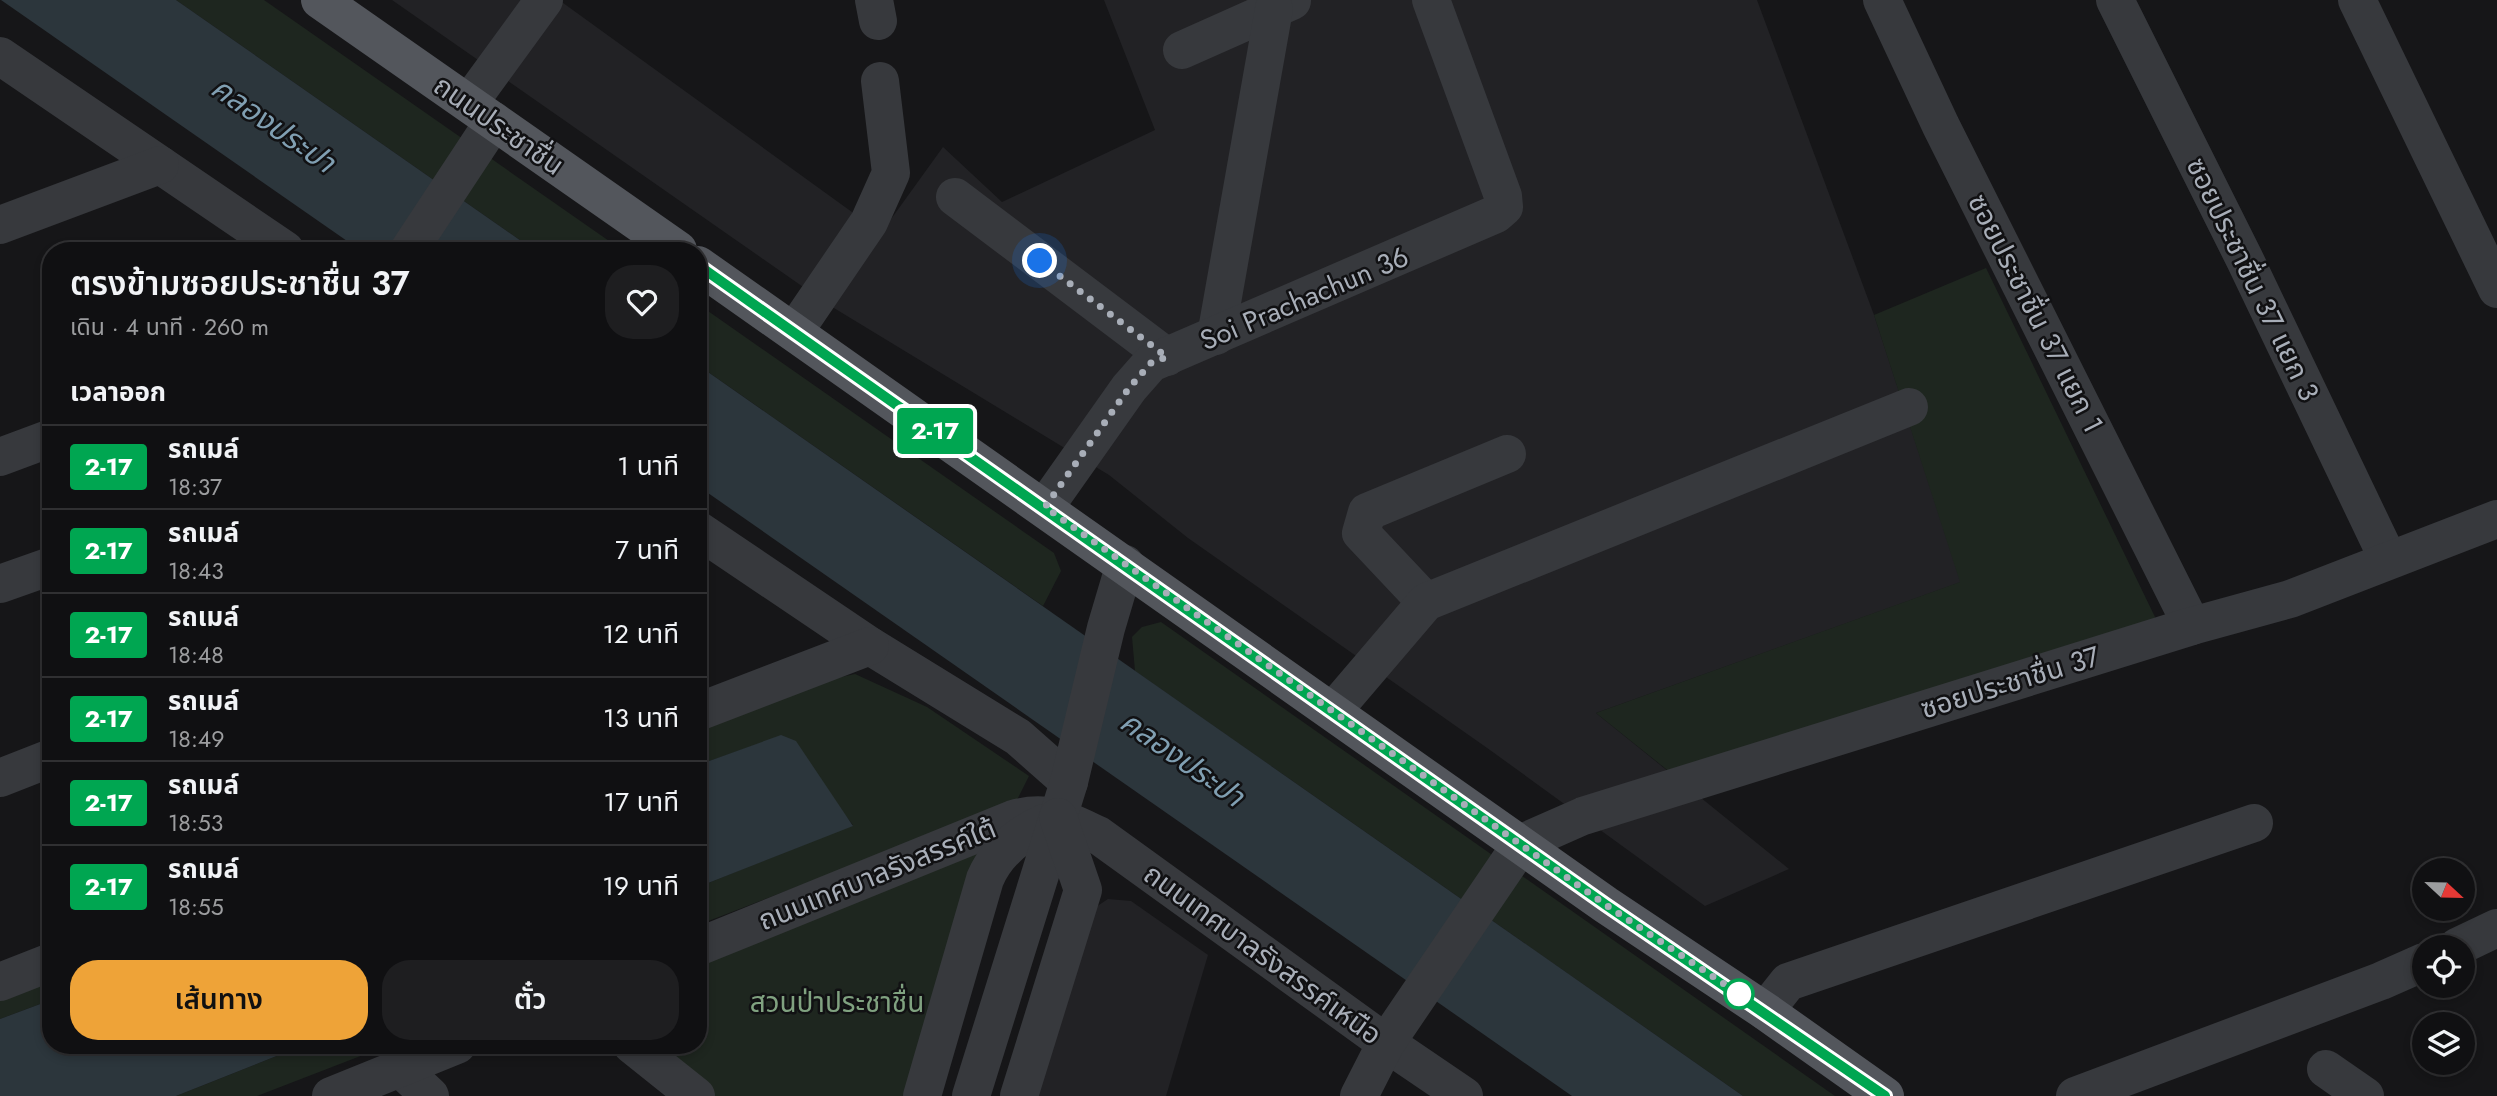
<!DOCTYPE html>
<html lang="th">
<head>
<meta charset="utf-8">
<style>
  body { margin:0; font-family:Jost,"Noto Sans Thai",sans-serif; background:#1e1e20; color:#f1f3f6; height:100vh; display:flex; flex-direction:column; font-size:26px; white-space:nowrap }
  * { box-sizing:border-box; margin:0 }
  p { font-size:23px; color:#9c9d9f }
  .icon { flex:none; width:38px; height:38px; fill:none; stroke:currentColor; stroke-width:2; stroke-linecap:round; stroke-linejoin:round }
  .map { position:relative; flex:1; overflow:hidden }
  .details { position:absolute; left:42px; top:242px; width:665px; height:812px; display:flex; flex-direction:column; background:#101012; border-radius:28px; box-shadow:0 4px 10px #0003,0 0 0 2px #303032 }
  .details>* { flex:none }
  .badge { padding:0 14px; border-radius:5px; font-size:24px; line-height:46px }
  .needle { width:46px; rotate:112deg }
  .tools { position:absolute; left:2412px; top:858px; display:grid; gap:14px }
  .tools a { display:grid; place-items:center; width:63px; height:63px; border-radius:50%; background:#101012; box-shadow:0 4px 10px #0003,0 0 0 2px #303032; font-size:35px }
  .you { position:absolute; width:35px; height:35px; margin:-18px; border:5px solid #fff; border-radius:50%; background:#1a73e8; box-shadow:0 0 0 10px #1a73e833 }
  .map>.badge { position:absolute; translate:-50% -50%; box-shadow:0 0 0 4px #fff }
  h2 { padding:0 28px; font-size:26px; line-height:63px }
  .round { display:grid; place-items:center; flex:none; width:74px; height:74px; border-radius:28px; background:#1e1e20 }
  .summary { display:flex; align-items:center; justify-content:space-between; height:119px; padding:0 28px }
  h1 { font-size:33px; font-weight:600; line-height:52px }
  .action { display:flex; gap:14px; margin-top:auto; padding:14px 28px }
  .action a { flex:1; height:80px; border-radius:28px; background:#eea338; color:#111; font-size:28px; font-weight:600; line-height:80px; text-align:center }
  .action a+a { background:#1e1e20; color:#f1f3f6 }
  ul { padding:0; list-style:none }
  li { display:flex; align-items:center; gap:21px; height:84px; padding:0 28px; border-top:2px solid #303032 }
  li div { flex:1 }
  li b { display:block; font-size:26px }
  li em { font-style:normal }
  li .badge { min-width:77px; font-weight:700; text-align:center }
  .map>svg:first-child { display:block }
  .built { fill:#222225 }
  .green { fill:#1e261f }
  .water { fill:#2c363c }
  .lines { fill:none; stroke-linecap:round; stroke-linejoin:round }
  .minor { stroke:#37393d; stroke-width:38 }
  .major { stroke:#53565c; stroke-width:38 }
  .line-casing { stroke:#fff; stroke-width:16 }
  .line { stroke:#00a651; stroke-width:10 }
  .walk { stroke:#a8aeb8; stroke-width:7; stroke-dasharray:0 12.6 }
  .stop-dot { fill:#fff; stroke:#00a651; stroke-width:3.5 }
  .labels { text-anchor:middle; stroke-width:5; stroke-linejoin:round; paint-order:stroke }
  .street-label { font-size:28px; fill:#a8aeb8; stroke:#111113 }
  .park-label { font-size:28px; fill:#80a280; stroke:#111113 }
  .water-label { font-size:30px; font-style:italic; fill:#809fb2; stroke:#111113 }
</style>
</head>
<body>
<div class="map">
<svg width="2497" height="1096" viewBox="0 0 2497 1096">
  <rect width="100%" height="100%" fill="#161618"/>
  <!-- built -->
  <g class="built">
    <path d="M392,0H559L881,233L943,147L1002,202L1155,130L1104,0H1757L1874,315L1961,582L1596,713L1789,869L1705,906L1490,750L1188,538L1109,475L829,305Z"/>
    <path d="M1108,899L1131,901L1208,955L1166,1096H1033L1093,909Z"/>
  </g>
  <!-- green -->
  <g class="green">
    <path d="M176,0H264L622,250H534Z"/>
    <path d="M1986,268L2155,617L2151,628L1671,773L1596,713L1960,582L1874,315Z"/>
    <path d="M698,304L1054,553L1061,571L1043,606L698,365Z"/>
    <path d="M1161,622L1835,1096H1743L1135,671L1132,637L1142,627Z"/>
    <path d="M855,674L927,707L1029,776L1016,802L698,925V887L853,825L781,736L698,765V722L782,690Z"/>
    <path d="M981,844L908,1096H707L644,1045H698V957Z"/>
    <path d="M51,969V1000L0,1019V989Z"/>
    <path d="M304,1045H389L257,1096H176Z"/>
  </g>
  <!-- water -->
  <g class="water">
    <path d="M1,0H176L534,250H360Z"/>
    <path d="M698,365L1743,1096H1572L698,486Z"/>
    <path d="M781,735L796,741L853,826L698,887V765Z"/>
    <path d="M51,1000V1045H304L176,1096H0V1019Z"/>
  </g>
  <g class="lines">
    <!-- minor -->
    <g class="minor">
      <path d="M874,0L878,21"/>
      <path d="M1882,0L1941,126L2192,626"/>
      <path d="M2115,0L2245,260L2388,559"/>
      <path d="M2357,0L2497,289"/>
      <path d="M1182,50L1292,1"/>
      <path d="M0,56L285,250"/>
      <path d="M469,103L544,0"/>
      <path d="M955,197L1167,357"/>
      <path d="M0,225L160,165"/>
      <path d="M409,250L494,121"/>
      <path d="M794,332L869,222L891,173L880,81"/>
      <path d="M1216,336L1274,9"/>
      <path d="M0,457L51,438"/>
      <path d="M1045,507L1129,388L1151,363L1496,214L1504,207L1503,196L1431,0"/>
      <path d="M698,530L870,646L1018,737L1069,782"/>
      <path d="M0,584L51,566"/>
      <path d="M1426,602L1361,533L1367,512L1507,454"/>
      <path d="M1333,711L1426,602L1909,407"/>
      <path d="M698,712L870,646"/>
      <path d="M0,778L51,758"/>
      <path d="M698,947L1013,819C1048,809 1066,820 1098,835L1386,1043L1464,1096"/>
      <path d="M2457,947L2497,928"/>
      <path d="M0,982L51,962"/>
      <path d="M1765,1011L1788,982L2254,823"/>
      <path d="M632,1045L696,1096"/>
      <path d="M400,1068L430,1096"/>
      <path d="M2326,1069L2365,1096"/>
      <path d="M331,1096L457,1045"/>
      <path d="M922,1096L985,879C996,853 1018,835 1044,823"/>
      <path d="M971,1096L1069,782L1106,628L1125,564"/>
      <path d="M1019,1096L1083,890L1058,817"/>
      <path d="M1359,1096L1386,1043L1522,843L1583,816L2192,626L2290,599L2497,519"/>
      <path d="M2075,1096L2381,981L2424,962"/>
    </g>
    <!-- major -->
    <g class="major">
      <path d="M320,0L678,250"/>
      <path d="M698,265L1606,905L1765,1011L1885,1096"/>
    </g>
  </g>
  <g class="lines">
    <defs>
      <path id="line" d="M698,265L1606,905L1885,1096"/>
    </defs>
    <!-- line casing -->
    <use href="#line" class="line-casing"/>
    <!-- line -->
    <use href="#line" class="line"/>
    <!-- walk -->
    <path class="walk" d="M1040,261L1167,357L1151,363L1129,388L1045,507L1606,905L1742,996L1739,994"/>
  </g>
  <!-- markers -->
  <circle class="stop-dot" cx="1739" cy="994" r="14"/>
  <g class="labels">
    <!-- street labels -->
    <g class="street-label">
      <text transform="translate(499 125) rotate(35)" y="10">ถนนประชาชื่น</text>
      <text transform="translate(2253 279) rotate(64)" y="10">ซอยประชาชื่น 37 แยก 3</text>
      <text transform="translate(1304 298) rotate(-23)" y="10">Soi Prachachun 36</text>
      <text transform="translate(2036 313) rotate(63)" y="10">ซอยประชาชื่น 37 แยก 1</text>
      <text transform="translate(2010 682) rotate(-17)" y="10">ซอยประชาชื่น 37</text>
      <text transform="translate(877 874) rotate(-22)" y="10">ถนนเทศบาลรังสรรค์ใต้</text>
      <text transform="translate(1263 954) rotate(36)" y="10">ถนนเทศบาลรังสรรค์เหนือ</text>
    </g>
    <!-- park labels -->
    <g class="park-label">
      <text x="837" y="1012">สวนป่าประชาชื่น</text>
    </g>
    <!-- water labels -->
    <g class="water-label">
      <text transform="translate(273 125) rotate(35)" y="10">คลองประปา</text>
      <text transform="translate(1182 759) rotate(35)" y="10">คลองประปา</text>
    </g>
  </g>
</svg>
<div class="tools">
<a><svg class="needle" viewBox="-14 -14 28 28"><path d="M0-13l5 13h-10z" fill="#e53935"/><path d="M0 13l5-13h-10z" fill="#9c9d9f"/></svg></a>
<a><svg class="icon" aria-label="locate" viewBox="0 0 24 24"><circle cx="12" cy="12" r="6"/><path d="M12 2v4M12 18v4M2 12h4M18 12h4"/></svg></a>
<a><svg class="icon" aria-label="layers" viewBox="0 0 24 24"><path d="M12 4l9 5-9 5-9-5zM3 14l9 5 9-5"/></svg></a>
</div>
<div class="you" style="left:1040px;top:261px"></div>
<b class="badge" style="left:935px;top:431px;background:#00a651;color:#fff">2-17</b>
<section class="details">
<div class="summary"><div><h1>ตรงข้ามซอยประชาชื่น 37</h1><p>เดิน · 4 นาที · 260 m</p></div><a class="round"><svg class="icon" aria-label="heart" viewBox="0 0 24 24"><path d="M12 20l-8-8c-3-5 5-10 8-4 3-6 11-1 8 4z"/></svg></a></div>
<h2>เวลาออก</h2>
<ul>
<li><span class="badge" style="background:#00a651;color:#fff">2-17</span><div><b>รถเมล์</b><p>18:37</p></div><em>1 นาที</em></li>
<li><span class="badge" style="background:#00a651;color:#fff">2-17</span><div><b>รถเมล์</b><p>18:43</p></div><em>7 นาที</em></li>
<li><span class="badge" style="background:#00a651;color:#fff">2-17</span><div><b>รถเมล์</b><p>18:48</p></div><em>12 นาที</em></li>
<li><span class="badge" style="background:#00a651;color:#fff">2-17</span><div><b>รถเมล์</b><p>18:49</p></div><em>13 นาที</em></li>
<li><span class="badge" style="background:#00a651;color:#fff">2-17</span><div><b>รถเมล์</b><p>18:53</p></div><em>17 นาที</em></li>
<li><span class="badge" style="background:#00a651;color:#fff">2-17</span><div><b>รถเมล์</b><p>18:55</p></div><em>19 นาที</em></li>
</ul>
<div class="action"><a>เส้นทาง</a><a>ตั๋ว</a></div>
</section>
</div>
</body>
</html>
